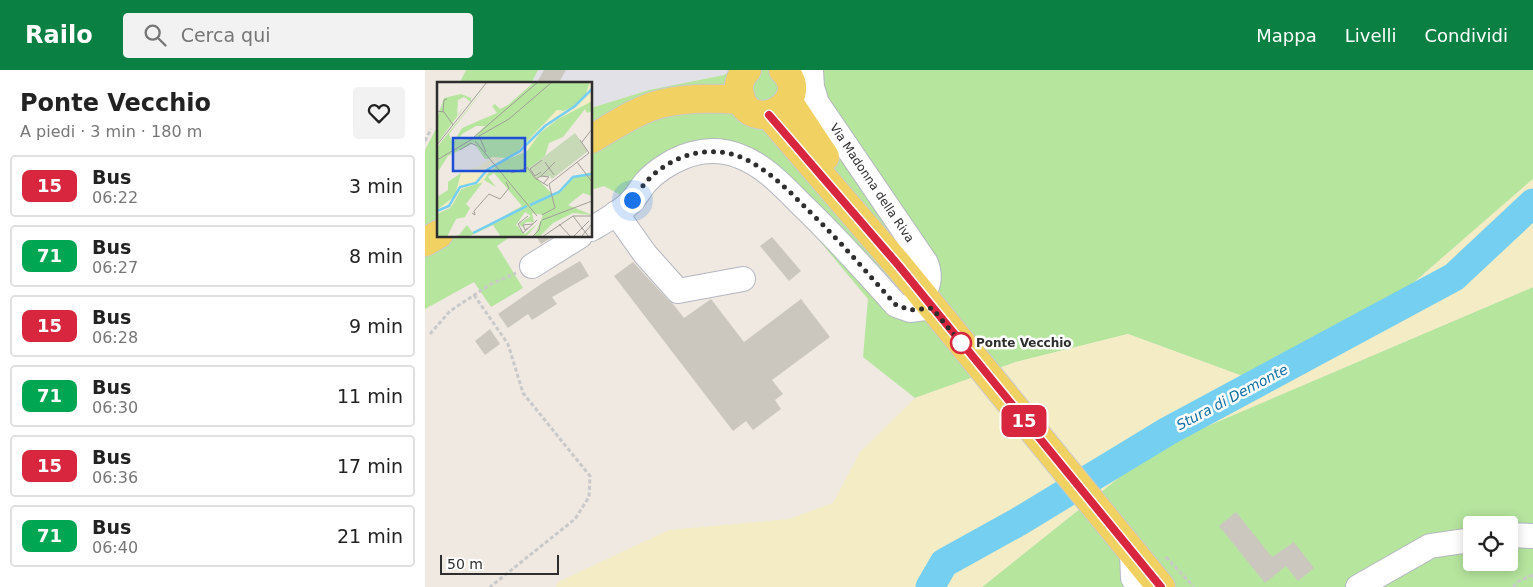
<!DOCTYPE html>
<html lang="it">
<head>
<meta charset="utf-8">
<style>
  body { margin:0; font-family:"DejaVu Sans",sans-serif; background:#f2f2f2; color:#222; height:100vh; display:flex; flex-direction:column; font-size:19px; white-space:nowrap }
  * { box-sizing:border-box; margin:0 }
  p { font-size:16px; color:#767676 }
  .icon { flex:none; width:28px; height:28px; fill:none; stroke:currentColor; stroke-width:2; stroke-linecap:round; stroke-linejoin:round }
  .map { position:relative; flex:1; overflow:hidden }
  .sheet { display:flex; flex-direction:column; background:#fff; width:425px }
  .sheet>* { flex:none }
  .badge { padding:0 10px; border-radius:8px; font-size:18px; line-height:32px }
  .tools { position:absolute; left:1038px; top:446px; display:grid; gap:10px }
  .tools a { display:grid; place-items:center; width:55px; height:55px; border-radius:5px; background:#fff; box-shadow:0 2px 12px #0003; font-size:25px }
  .scale { position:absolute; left:15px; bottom:12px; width:119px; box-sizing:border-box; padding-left:5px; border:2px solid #2e2e2e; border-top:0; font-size:14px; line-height:18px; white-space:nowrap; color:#2e2e2e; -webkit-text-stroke:4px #fff; paint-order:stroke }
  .you { position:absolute; width:25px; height:25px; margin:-12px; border:4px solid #fff; border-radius:50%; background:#1a73e8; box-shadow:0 0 0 8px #1a73e833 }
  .map>.badge { position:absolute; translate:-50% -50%; box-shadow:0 0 0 2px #fff }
  .round { display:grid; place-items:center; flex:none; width:52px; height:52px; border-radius:5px; background:#f2f2f2 }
  .overview { display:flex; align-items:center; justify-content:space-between; height:85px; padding:0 20px }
  h1 { font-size:24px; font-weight:800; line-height:38px }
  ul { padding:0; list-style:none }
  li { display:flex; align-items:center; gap:15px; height:62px; margin:0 10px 8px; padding:0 10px; border:2px solid #e0e0e0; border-radius:5px }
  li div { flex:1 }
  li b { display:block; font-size:19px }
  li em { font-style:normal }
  li .badge { min-width:55px; font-weight:700; text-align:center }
  header { display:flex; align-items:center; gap:30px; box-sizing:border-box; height:70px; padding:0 25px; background:#0b8043; color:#fff }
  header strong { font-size:24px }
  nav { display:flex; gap:28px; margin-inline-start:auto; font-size:18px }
  .search { width:350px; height:45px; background:#f2f2f2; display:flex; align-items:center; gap:12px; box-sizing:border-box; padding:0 18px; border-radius:5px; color:#767676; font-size:19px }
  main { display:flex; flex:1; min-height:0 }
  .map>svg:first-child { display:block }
  .industrial { fill:#e3e1e8 }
  .green { fill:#b6e59e; fill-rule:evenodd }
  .sand { fill:#f3ecc5 }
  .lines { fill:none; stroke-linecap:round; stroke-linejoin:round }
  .river { stroke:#75cff0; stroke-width:29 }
  .building { fill:#cbc7bf }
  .minor-casing { stroke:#b4b7c1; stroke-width:26 }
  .major-casing { stroke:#c9c9c9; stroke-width:30 }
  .path { stroke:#c9c9c9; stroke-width:3; stroke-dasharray:4 2.5; stroke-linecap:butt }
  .minor { stroke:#fff; stroke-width:24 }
  .major { stroke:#f2d163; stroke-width:28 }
  .line-casing { stroke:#fff; stroke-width:11 }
  .line { stroke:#d7263d; stroke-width:8 }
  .walk { stroke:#2e2e2e; stroke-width:5; stroke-dasharray:0 9 }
  .stop-dot { fill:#fff; stroke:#d7263d; stroke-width:2.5 }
  .labels { text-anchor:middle; stroke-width:5; stroke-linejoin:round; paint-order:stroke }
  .street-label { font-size:12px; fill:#2e2e2e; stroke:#fff }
  .stop-label { font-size:12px; font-weight:bold; fill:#2e2e2e; stroke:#fff; text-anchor:start }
  .water-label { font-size:14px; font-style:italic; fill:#0d6fa3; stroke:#fff }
  .inset-river { fill:none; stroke:#75cff0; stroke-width:2.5 }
  .inset-road { fill:none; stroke:#a29e99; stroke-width:1 }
  .view { fill:#1d4ed8; fill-opacity:0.15; stroke:#1d4ed8; stroke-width:2.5 }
  .inset-edge { fill:none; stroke:#2e2e2e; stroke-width:2.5 }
</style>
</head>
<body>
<header>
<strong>Railo</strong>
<div class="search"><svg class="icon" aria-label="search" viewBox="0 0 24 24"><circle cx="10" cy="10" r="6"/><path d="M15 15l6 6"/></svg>Cerca qui</div>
<nav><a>Mappa</a><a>Livelli</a><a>Condividi</a></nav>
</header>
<main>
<section class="sheet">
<div class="overview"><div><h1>Ponte Vecchio</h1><p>A piedi · 3 min · 180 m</p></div><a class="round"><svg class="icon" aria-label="heart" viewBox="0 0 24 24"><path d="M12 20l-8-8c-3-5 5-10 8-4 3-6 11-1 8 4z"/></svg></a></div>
<ul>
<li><span class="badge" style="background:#d7263d;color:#fff">15</span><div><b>Bus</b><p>06:22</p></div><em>3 min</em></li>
<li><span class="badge" style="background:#00a651;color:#fff">71</span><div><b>Bus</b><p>06:27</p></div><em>8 min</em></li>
<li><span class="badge" style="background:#d7263d;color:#fff">15</span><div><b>Bus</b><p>06:28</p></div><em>9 min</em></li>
<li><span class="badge" style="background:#00a651;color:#fff">71</span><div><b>Bus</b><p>06:30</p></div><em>11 min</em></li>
<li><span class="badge" style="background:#d7263d;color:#fff">15</span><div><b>Bus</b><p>06:36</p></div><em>17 min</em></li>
<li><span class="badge" style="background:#00a651;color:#fff">71</span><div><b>Bus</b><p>06:40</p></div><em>21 min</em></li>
</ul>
</section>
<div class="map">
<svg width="1108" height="517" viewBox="0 0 1108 517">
  <rect width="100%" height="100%" fill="#efe9e1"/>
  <!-- industrial -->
  <path class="industrial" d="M113,0H306L299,5L224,20L166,38V14H106Z"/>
  <!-- green -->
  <g class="green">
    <path d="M41,0H113L106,14H34Z"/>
    <path d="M306,0H1108V109L986,215L820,307L703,264L591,292L490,328L438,287L443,229L317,78L287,74L201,128L179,116L166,120V38L224,20L299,5Z"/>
    <path d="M14,53V166H86L72,176L98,218L66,237L49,212L0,239V80Z"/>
    <path d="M1108,217V517H557L731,378ZM1046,455H1084V492H1046Z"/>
  </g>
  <!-- sand -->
  <path class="sand" d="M1108,109V217L731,378L557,517H131L133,512L244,460L364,449L408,433L435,382L490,328L591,292L703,264L820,307L986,215Z"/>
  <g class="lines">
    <!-- river -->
    <path class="river" d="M505,517L519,493L593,452L743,361L1029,207L1108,133"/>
  </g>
  <!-- building -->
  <g class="building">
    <path d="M119,0H141L133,14H111Z"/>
    <path d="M111,166H129L116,174Z"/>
    <path d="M347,167L376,201L364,211L335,176Z"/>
    <path d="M155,191L164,206L127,227L132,234L107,250L103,244L83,258L73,244L119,212Z"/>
    <path d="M208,192L243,230L248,234L259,248L286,229L319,272L376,229L405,267L347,310L358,324L350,330L356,339L328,360L321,351L308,361L189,206Z"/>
    <path d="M65,259L75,274L60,285L50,271Z"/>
    <path d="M811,442L847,487L869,472L889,498L873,511L861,496L840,513L794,456Z"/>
  </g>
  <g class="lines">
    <defs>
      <g id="minor">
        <path d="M386,0L387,17L392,33L501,193C506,206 504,214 498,226"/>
        <path d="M191,143L220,184L253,221L318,209"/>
        <path d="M166,159C180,151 195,143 207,131C212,125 216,118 221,112C230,102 245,92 258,87C276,80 296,79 314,86C339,95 359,117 377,135C410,167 441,201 471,235L485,240L507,237"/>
        <path d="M107,196L155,166"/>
        <path d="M1084,465L1108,466"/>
        <path d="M707,482L708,508L714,517"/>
        <path d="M933,517L1005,476L1046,470"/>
      </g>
      <g id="major">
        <path d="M322,0C315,7 312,15 315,25C324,68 391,32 358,0"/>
        <path d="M363,31L400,87"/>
        <path d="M344,45L474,196L736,517"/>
        <path d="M166,69C187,57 212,40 235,34C261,27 290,28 316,30"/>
        <path d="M0,172L14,164"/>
      </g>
    </defs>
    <!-- minor casing -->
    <use href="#minor" class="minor-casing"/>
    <!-- major casing -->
    <use href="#major" class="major-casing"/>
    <!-- path -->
    <g class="path">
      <path d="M0,71L6,59"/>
      <path d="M49,225L83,274L98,323L165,406L164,427L150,449L65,517"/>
      <path d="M5,264L25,241L66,214L91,203"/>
      <path d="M741,487L769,517"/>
      <path d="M1088,517L1094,511L1108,505"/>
    </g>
    <!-- minor -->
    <use href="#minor" class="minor"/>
    <!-- major -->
    <use href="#major" class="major"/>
  </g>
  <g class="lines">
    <defs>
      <path id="line" d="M344,45L474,196L736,517"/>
    </defs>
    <!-- line casing -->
    <use href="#line" class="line-casing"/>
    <!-- line -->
    <use href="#line" class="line"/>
    <!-- walk -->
    <path class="walk" d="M207,130C212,124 216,118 221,112C249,81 295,71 331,95C352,108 369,126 386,143C416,172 443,204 471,235L485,240L507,238L536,273"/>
  </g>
  <!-- markers -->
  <circle class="stop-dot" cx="536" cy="273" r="10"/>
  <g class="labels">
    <!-- street labels -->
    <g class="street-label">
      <text transform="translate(447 113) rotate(56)" y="4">Via Madonna della Riva</text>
    </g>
    <!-- stop labels -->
    <g class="stop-label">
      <text x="551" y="277">Ponte Vecchio</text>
    </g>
    <!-- water labels -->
    <g class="water-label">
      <text transform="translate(807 327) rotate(-28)" y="5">Stura di Demonte</text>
    </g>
  </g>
  <!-- overview -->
  <g transform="translate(12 12)">
    <rect width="155" height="155" fill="#efe9e1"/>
    <path d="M97,0H153L149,12L139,23L127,29L120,28L80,70L69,76L48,77L37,61L11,74L0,91V65L52,1L12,52L16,61L25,46L60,31L55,24L58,22L63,27L71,23ZM39,44H48L36,56L22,58L25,52ZM24,12L34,16V20L27,15L21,18L20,33L27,25L0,62V36L7,16ZM155,19V29L150,31L148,27L126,55L112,61L108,74L91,87L116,113L127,107L136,95L155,90V114L146,111L131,123L155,133L136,131L116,141L102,155H97L106,133L95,131L97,140H89L85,145L82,142L94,134L88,130L79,143L88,152L100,142L89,155H64L56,143L31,155H11L22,153L30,143L35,150L42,148L85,124L57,91L51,95L59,105L47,98L51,91L64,80L90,69L103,51L121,37ZM24,91L18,114L0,128V115L11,108V100ZM46,100L29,122L33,126L28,135L19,137L10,155H0V132L13,126L24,107Z" fill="#b6e59e" fill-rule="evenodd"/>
    <path d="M153,0L155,19L121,37L103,51L90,69L64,80L51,91L46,100L24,107L15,124L0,132V128L18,114L25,89L43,84L55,75L70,76L80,70L120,28L127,29L139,23L149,12Z" fill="#f3ecc5"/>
    <path d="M138,51L151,69L115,97L113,94L98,96L91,87Z" fill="#c8d9b8"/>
    <path class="inset-river" d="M93,123L122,110L136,95L155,92M0,129L12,124L23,105L39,101L50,88L83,69L108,44L138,24L155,7M36,151L90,124"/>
    <path class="inset-road" d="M0,29L7,30L16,43M6,30L7,18L10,17M37,55L101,0M38,59L100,134M145,60L155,47M0,63L50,0M23,68L34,61L40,64M49,70L42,54L72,37L115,0M0,78L37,56M108,80L117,93M140,80L155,100M90,85L98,96L111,104M104,90L98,94L93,87L105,78M74,91L90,86M104,94L118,80M99,97L104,94L112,95L106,102M35,131L38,133L37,129L52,112L63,117L72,106L69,100M105,133L118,126L112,102L152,71L143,58M91,134L81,142L86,151L100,138M136,134L152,155M105,138L155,119M122,142L134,155M91,146L88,148L86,143L96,142M95,155L102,148L104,139M105,155L136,134H155M136,155L152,139M144,155L155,142"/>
    <path class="view" d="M16,56H88V89H16Z"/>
    <rect width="155" height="155" class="inset-edge"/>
  </g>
</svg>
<div class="tools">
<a><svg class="icon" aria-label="locate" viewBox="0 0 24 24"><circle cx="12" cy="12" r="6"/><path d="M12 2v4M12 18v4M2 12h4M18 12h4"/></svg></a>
</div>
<div class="scale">50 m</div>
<div class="you" style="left:207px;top:130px"></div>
<b class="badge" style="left:599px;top:351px;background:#d7263d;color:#fff">15</b>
</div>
</main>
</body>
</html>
